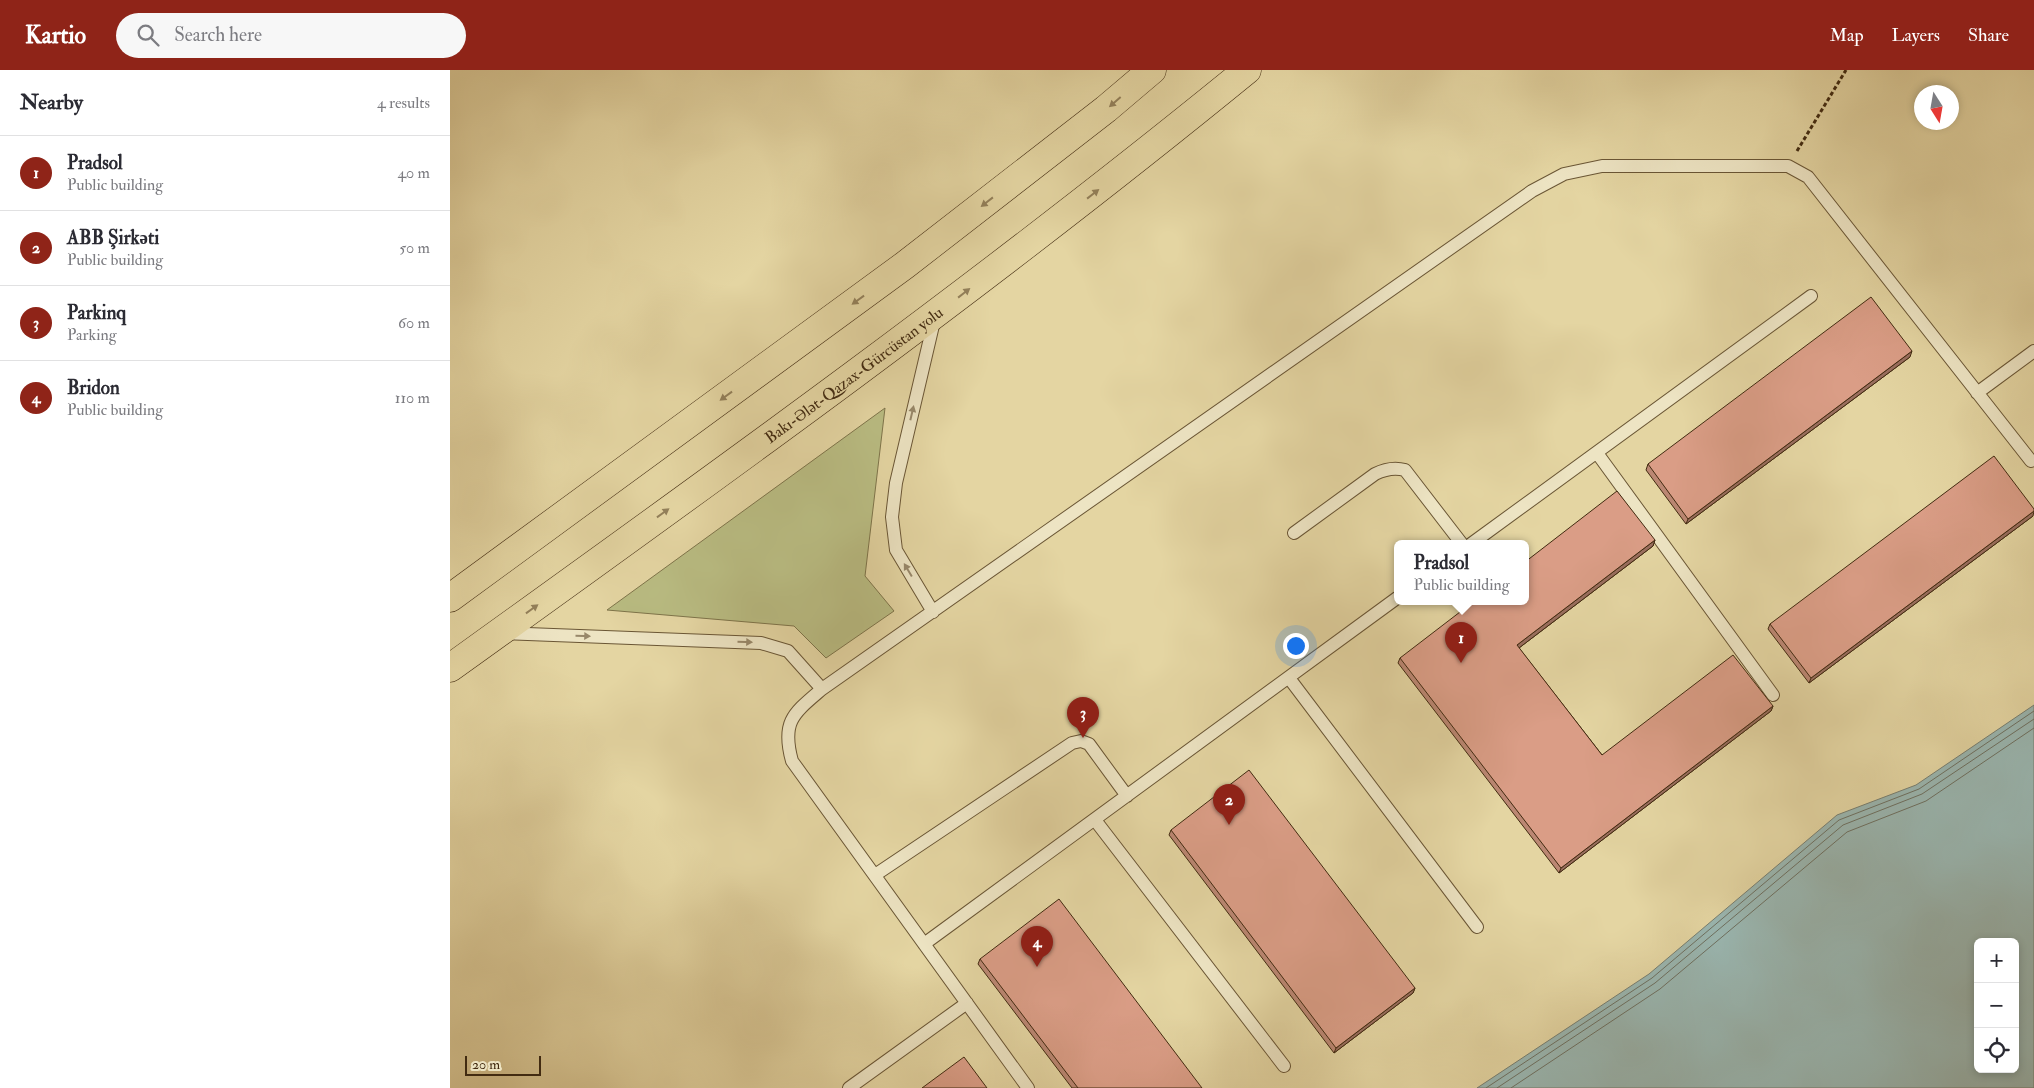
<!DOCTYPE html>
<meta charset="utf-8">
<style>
:root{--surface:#fff;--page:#f7f7f7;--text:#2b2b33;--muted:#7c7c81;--line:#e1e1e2;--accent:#8f2418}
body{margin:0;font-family:"IM FELL Double Pica",serif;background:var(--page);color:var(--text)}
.controls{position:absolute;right:15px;bottom:15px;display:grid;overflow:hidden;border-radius:8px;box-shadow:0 2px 8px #0003}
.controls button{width:45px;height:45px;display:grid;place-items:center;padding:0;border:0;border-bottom:1px solid var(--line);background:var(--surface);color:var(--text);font:25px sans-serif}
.compass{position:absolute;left:1464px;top:15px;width:45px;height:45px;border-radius:50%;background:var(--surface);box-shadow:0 2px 8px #0003;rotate:169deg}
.scale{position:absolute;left:15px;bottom:12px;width:76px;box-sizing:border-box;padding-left:5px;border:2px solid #422b11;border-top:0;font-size:14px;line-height:18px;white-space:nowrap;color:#422b11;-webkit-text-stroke:4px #ede4c3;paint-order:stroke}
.you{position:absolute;left:845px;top:575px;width:18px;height:18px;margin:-12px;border:4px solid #fff;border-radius:50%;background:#1a73e8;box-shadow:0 0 0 8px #1a73e833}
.badge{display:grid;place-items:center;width:32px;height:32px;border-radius:50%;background:var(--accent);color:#fff;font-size:16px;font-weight:700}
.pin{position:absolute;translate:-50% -41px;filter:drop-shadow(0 1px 2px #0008)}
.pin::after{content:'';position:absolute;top:26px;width:18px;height:15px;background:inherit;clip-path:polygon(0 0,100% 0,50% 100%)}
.popup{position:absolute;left:944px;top:470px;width:135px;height:65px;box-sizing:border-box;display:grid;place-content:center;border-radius:8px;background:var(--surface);filter:drop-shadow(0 1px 4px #0005);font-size:16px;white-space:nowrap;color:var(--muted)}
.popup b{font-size:19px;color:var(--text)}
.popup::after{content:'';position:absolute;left:50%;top:100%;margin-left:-10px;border:10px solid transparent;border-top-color:var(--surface)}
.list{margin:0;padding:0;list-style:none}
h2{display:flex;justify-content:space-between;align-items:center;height:65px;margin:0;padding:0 20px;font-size:21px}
h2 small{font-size:16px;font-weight:400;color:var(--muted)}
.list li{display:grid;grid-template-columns:32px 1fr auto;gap:15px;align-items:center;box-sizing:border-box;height:75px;padding:0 20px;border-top:1px solid var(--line)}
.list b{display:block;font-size:19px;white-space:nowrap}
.list p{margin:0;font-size:16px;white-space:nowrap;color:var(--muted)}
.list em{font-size:16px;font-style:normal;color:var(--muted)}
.icon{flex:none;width:28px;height:28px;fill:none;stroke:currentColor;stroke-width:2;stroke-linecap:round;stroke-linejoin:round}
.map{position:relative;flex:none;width:1584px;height:1018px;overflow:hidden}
header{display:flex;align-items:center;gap:30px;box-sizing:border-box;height:70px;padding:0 25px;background:var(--accent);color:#fff}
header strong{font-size:24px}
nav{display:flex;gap:28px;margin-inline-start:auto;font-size:18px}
.search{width:350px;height:45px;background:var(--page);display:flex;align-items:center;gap:12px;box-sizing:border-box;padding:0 18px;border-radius:28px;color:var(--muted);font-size:19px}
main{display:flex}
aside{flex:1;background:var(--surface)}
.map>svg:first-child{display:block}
</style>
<header>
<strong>Kartio</strong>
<div class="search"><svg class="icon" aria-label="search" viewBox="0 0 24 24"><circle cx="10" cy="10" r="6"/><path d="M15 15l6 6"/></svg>Search here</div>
<nav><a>Map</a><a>Layers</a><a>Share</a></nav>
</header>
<main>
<aside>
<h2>Nearby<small>4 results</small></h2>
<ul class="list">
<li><span class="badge">1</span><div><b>Pradsol</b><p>Public building</p></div><em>40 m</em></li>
<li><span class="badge">2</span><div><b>ABB Şirkəti</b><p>Public building</p></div><em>50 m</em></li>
<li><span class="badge">3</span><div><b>Parkinq</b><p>Parking</p></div><em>60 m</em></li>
<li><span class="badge">4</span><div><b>Bridon</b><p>Public building</p></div><em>110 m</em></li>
</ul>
</aside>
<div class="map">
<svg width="1584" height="1018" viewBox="0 0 1584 1018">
<rect width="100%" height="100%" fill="#e4d5a2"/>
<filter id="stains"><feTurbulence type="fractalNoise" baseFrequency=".004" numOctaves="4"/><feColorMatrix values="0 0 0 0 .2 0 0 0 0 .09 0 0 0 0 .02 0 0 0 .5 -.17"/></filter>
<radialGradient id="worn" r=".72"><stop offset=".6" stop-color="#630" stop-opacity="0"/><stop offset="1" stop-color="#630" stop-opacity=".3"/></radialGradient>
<!-- green -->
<path fill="#b9bc82" stroke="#7e744a" d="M435 338 415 506 444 541 376 588 344 556 157 540Z"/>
<!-- water -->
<path fill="#9ab6b0" stroke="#777e70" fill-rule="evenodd" d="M1584 635V1018H1027L1199 904 1387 745 1466 715ZM1528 872H1565V999H1528Z"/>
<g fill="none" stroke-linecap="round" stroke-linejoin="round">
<!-- shore -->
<path stroke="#6e7060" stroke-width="1" d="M1036 1018 1202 908 1389 750 1469 719 1584 641
M1047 1018 1205 913 1393 755 1472 724 1584 649
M1061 1018 1210 919 1397 762 1476 731 1584 658"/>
<defs>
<path id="service" d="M1527 323 1584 281
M1147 383 1323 625
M844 463 925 404C935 399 944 397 955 400L1012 474
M1021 474 1361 226
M483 542 446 480 442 447 446 413 485 247
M54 563 311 573 338 581 372 619
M839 608 1027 857
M645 750 834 996
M425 805 622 673 631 671 639 674 677 726
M474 874 947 528
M399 1018 517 933
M578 1018 342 691C331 651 344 643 372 619L1082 121 1114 104 1152 96H1338L1358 107 1581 391"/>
<g id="motorway">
<path d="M0 528 455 195 656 39 702 0"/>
<path id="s1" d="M0 598C270 404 540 210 797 0"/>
</g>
</defs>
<!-- service casing -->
<use href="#service" stroke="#6a5635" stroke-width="14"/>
<!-- motorway casing -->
<use href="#motorway" stroke="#422b11" stroke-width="29"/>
<!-- path -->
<path stroke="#422b11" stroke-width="3" stroke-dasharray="4 2.5" stroke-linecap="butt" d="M1347 81 1396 0"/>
<!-- service -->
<use href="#service" stroke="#ede4c3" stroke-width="12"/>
<!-- motorway -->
<use href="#motorway" stroke="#e4d5a2" stroke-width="28"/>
</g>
<!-- wall -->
<path fill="#bb8773" stroke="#422b11" d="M1460 287 1236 454 1196 400 1198 394Z
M1583 446 1359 613 1318 559 1320 554Z
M1205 470 1203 476 1069 578 1152 685 1323 636 1321 641 1109 803 948 593 950 588Z
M721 760 965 918 963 923 884 983 719 765Z
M530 889 752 1018H622L528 894Z"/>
<!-- shaded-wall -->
<path fill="#996e5e" stroke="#422b11" d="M1462 281 1460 287 1236 454 1238 449Z
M1584 441 1583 446 1359 613 1361 608Z
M1205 470 1203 476 1065 581 1067 575Z
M1323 636 1321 641 1109 803 1111 798Z
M965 918 963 923 884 983 886 978Z"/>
<!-- building -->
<path fill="#da9d86" stroke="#422b11" d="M1421 227 1462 281 1238 449 1198 394Z
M1544 386 1584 439V441L1361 608 1320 554Z
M1167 421 1205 470 1067 575 1152 685 1283 585 1323 636 1111 798 950 588 1023 532H1075V492Z
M799 700 965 918 886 978 721 760Z
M609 829 752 1018H628L530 889Z
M514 987 537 1018H472Z"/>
<!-- one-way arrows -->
<defs><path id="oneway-solid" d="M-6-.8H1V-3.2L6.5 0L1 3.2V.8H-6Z" transform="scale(1.25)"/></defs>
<g fill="#93805a">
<use href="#oneway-solid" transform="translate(665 32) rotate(139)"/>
<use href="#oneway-solid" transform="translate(643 124) rotate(-38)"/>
<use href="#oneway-solid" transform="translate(537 132) rotate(142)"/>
<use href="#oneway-solid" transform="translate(514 223) rotate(-38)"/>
<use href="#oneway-solid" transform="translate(408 230) rotate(144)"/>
<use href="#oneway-solid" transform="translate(276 326) rotate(144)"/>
<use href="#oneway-solid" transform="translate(213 443) rotate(-36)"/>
<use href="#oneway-solid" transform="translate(82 539) rotate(-36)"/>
</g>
<g fill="#98886a">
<use href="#oneway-solid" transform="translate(462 343) rotate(-77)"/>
<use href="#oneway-solid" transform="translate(458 500) rotate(-121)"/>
<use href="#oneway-solid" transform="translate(133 566) rotate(2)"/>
<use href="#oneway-solid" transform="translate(295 572) rotate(2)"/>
</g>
<g text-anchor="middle" stroke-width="4.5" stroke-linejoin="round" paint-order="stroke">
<!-- street labels -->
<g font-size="16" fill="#422b11" stroke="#ede4c3">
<text dy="6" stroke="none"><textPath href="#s1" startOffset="499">Bakı-Ələt-Qazax-Gürcüstan yolu</textPath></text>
</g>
</g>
<rect width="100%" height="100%" filter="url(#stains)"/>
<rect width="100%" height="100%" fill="url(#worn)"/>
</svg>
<div class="controls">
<button>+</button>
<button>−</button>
<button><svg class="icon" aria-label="locate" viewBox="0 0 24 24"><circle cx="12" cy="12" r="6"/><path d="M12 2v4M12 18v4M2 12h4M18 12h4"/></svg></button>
</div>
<svg class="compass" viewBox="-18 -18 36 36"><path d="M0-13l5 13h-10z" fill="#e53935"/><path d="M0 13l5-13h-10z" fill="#7c7c81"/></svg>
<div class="scale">20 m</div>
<div class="you"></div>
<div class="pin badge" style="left:1011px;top:593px">1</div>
<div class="popup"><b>Pradsol</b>Public building</div>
<div class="pin badge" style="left:779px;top:755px">2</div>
<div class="pin badge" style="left:633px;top:668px">3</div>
<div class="pin badge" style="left:587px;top:897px">4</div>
</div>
</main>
